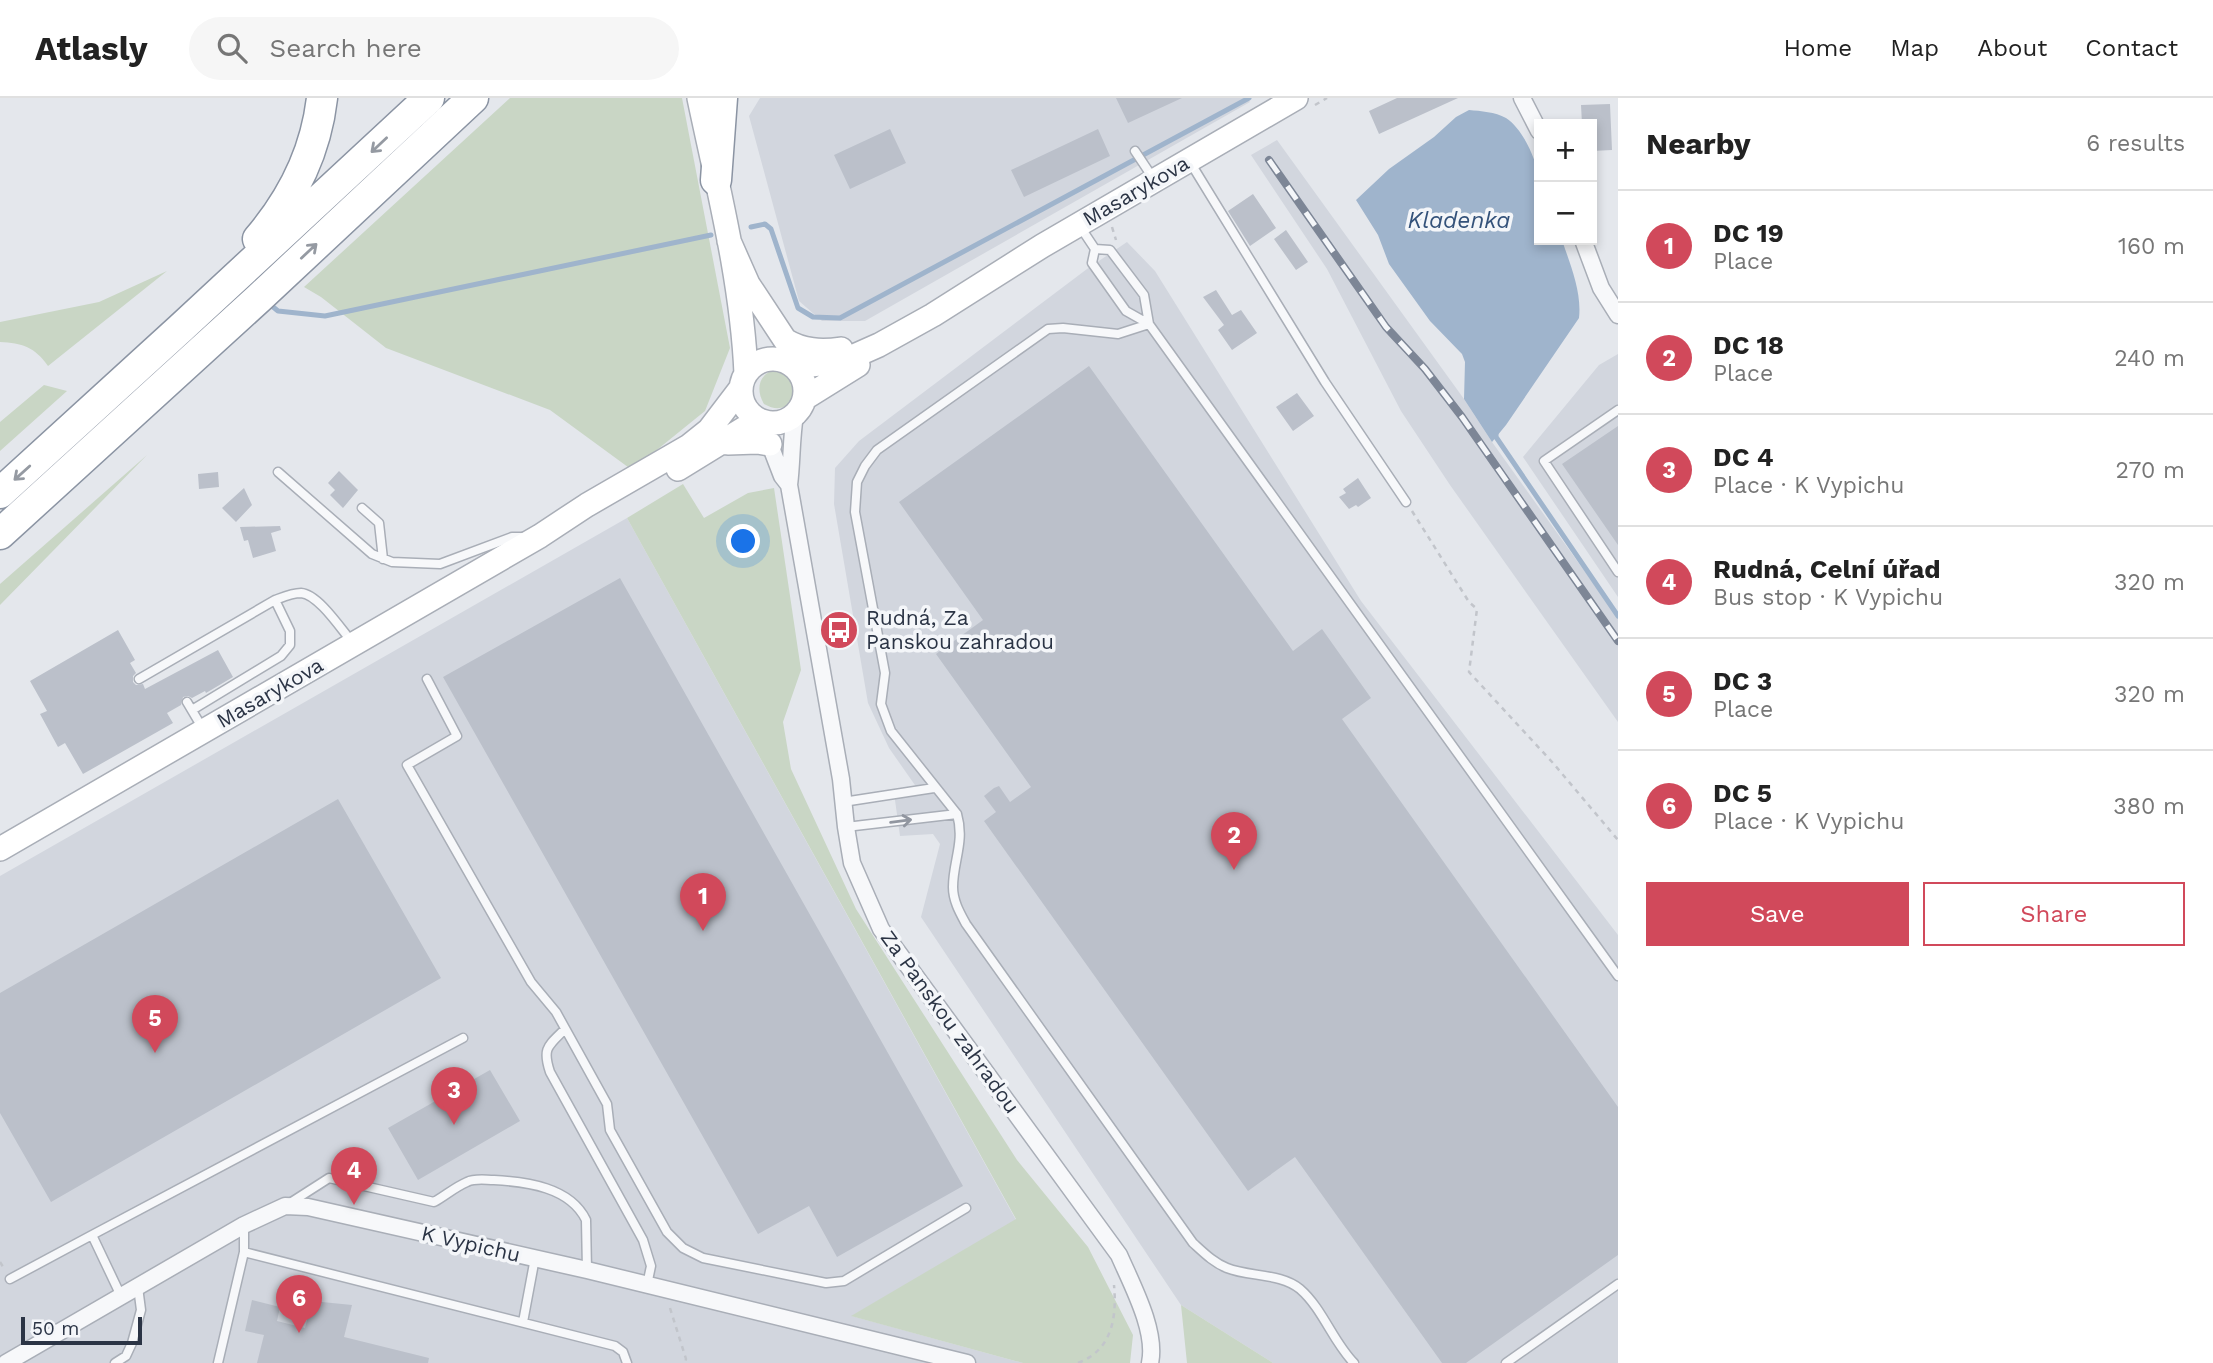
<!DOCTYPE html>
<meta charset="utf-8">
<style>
:root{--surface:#fff;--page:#f6f6f6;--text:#222;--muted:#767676;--line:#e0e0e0;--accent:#d1495b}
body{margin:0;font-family:"Work Sans",sans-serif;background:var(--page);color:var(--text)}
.controls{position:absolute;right:21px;top:21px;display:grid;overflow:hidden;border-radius:0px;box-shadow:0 4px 10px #0003}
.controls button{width:63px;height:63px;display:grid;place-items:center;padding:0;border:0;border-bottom:2px solid var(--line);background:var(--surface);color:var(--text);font:35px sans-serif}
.scale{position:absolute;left:21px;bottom:18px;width:121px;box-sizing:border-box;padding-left:7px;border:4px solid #2b3445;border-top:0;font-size:19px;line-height:24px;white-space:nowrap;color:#2b3445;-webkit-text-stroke:5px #f4f6f9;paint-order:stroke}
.you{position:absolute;left:744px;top:444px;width:24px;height:24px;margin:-18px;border:5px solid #fff;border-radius:50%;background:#1a73e8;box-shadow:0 0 0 10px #1a73e833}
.badge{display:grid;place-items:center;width:46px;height:46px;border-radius:50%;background:var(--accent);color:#fff;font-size:23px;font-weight:700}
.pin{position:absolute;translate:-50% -58px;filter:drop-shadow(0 2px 4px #0008)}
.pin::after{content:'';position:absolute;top:37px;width:24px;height:21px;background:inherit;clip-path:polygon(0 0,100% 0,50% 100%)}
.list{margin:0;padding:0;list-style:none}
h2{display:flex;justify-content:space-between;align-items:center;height:91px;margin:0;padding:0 28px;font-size:30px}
h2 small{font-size:23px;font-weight:400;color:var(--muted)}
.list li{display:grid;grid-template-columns:46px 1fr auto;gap:21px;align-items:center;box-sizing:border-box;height:112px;padding:0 28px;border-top:2px solid var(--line)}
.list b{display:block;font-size:26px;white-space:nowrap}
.list p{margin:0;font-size:23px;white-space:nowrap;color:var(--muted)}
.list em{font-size:23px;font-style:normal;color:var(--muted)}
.actions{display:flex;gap:14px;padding:21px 28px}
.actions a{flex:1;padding:16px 0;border:2px solid var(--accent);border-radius:0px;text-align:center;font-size:24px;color:var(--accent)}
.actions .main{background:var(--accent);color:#fff}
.icon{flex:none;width:38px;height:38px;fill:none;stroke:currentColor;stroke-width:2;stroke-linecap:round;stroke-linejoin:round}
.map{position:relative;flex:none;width:1618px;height:1265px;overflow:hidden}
header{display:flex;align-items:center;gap:42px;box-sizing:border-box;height:98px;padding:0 35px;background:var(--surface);border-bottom:2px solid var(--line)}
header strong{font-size:33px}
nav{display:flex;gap:38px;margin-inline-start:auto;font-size:24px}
.search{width:490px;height:63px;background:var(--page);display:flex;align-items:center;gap:18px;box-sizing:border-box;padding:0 24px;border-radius:38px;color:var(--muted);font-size:26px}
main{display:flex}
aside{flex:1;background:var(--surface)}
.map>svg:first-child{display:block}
</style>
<header>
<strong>Atlasly</strong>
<div class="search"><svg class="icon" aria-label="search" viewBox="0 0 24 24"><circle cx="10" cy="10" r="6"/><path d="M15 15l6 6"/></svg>Search here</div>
<nav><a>Home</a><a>Map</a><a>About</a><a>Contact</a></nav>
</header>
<main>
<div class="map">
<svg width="1618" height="1265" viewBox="0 0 1618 1265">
<rect width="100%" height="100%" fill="#e4e7ec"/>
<!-- built -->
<path fill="#d2d6de" d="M760 0H1247L1250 4 865 223H822L799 203 749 18Z
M1277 42 1464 301 1492 344 1618 520V624L1450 387 1401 313 1327 171 1251 57Z
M1127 144 1155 173 1361 503 1618 837V1265H1273L1181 1207 921 819 940 746 933 736 900 738 894 695 917 690 889 650 868 605 834 406 835 370 859 343 1087 171Z
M1618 256V499L1523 359 1599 267Z
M627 420 1016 1122 852 1218 1023 1265H0V778Z"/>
<!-- green -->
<path fill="#c9d6c5" d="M510 0H682L730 250 705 313 632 372 550 312 386 250 321 199 304 189Z
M167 173 48 268C35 249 22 245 0 244V224L99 204Z
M777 271C809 283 793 323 764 306 755 291 759 275 777 271Z
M44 287 67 293 0 353V324Z
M147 357 0 507V486Z
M683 386 704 420 748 395 774 390 801 572 783 624 791 671 856 811 1017 1062 1088 1149 1133 1237 1130 1265H1023L851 1218 1016 1121 627 420Z
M1181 1207 1273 1265H1187Z"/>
<!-- water -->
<path fill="#9fb4cc" d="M1469 12C1481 13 1495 14 1506 20 1523 31 1537 62 1539 82 1541 101 1539 122 1539 142H1562C1570 166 1582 194 1579 220L1506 327 1492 344 1464 301 1465 264 1462 256 1430 223 1389 166 1378 137 1356 102 1389 71 1434 39 1456 19Z"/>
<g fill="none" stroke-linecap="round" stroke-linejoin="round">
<!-- stream -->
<path stroke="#9fb4cc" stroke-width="5" d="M751 129 765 126 771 131 798 210 813 219 840 220 1249 0
M267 204 278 213 325 218 711 137
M1496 334V339L1618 518"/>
</g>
<!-- building -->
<path fill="#bbc0ca" d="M1116 0H1182L1128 25Z
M1397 0H1458L1379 36 1369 13Z
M1610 6 1612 52 1592 53V26H1582L1581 7Z
M890 31 906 65 850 91 834 57Z
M1098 31 1110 58 1024 99 1011 72Z
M1253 96 1276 130 1250 148 1228 113Z
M1286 132 1308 164 1296 172 1274 141Z
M1216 192 1232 217 1241 212 1257 235 1232 252 1218 232 1224 227 1203 199Z
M1089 268 1293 553 1322 531 1371 600 1342 621 1618 1009V1157L1466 1265H1442L1295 1059 1248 1093 984 723 996 714 984 698 994 690 999 688 1010 704 1031 689 936 556 983 522 899 404Z
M1297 295 1314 318 1293 333 1276 309Z
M1618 328V447L1562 366Z
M339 373 358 392 343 410 330 397 335 392 328 385Z
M218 374 219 389 199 391 198 376Z
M1358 380 1371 400 1358 409 1356 407 1349 411 1339 399 1346 395 1343 391Z
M244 390 252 407 236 424 222 410Z
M280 428 281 432 271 435 276 453 253 460 248 442 244 443 240 429Z
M620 480 963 1088 837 1159 809 1108 758 1136 443 579Z
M118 532 135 562 130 565 136 575 133 578V584L136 587 143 586 145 591 218 552 233 579 206 595 205 593 192 600 188 598 183 599 181 607 167 615 173 625 83 676 65 645 58 649 40 616 47 613 30 583Z
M338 701 441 880 51 1104 0 1015V895Z
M490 972 520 1023 418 1082 388 1030Z
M252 1202 280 1209 277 1223 305 1230 312 1203 352 1207 344 1239 429 1260 428 1265H257L264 1237 245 1233Z"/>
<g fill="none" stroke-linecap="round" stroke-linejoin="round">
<defs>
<path id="service" d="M1135 53 1153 80
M1190 64 1325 284 1406 404
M1079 127 1095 151 1092 165 1126 213 1149 226 1618 878
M1095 151 1110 152 1144 197 1149 226
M1149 226 1118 236 1063 230 1048 231 877 352 865 368 857 384 855 414 885 575 881 606 891 633 957 716C965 744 953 763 953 789 953 803 960 815 966 826L1193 1145C1204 1155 1214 1165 1227 1170 1249 1179 1281 1175 1300 1191 1323 1211 1333 1244 1354 1265
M1618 312 1544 363 1618 474
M278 374 372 456 392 464 440 466 512 439H527
M362 410 379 425 383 461
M139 581 275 502C283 499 292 495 301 495 318 496 341 531 352 544
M427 581 457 638 407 667 531 884 556 914 607 1006 610 1032 667 1134 683 1150 703 1160 826 1185 844 1183 966 1110
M187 604 203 631
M192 612 281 558 290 547V533L275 502
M843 704 934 690
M846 729 957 716
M565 931C548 948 542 950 550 974L643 1142 651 1168 647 1187
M290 1105 329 1080 434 1104C445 1098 455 1089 467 1084 475 1080 485 1082 494 1082 527 1084 570 1089 586 1122L587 1172
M244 1154 615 1248 623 1254 627 1265
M10 1181 92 1137
M121 1198 92 1137 463 940
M523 1224 535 1160
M115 1265 126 1258 132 1245 141 1212 138 1189
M218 1265 244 1154V1127
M1506 1265 1618 1186"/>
<path id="minor" d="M1522 0 1539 33
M1583 142 1601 190 1618 217
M795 317C791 341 792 364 789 387L841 681 846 729 852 765 881 831 1119 1157C1132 1187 1157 1233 1150 1265
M767 339 782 378 789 387
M6 1265 244 1127 285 1108 308 1109 587 1172 967 1265"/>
<path id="secondary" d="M699 0C718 90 742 183 746 276
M729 143 748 186 785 242C803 253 821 254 841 251
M741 293a32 32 0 1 1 64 0a32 32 0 1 1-64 0Z
M795 269 843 263 879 247 933 217 1042 148 1296 0
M805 300 858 267
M728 345 757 344 770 346
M678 371 743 331 758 326
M0 751 540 438 587 407 689 348 709 332 741 290"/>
<path id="motorway" d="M716 82 722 0
M258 141C293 100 316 53 322 0
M0 395 181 230 429 0
M0 436 259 200 473 0"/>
</defs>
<!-- service casing -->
<use href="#service" stroke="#a9aeb7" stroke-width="11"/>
<!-- minor casing -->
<use href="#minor" stroke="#a9aeb7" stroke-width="19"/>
<!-- secondary casing -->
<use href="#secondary" stroke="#a9aeb7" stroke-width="26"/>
<!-- motorway casing -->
<use href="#motorway" stroke="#8b94a3" stroke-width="33"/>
<!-- path -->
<path stroke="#c2c5cb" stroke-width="2.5" stroke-dasharray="5 5" stroke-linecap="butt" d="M1315 7 1327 0
M1112 129 1116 142
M1412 413 1469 504 1477 511 1469 574 1553 665 1618 742
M0 1164 5 1172
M670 1210 686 1261 685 1265
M1078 1265C1112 1252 1117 1220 1114 1187"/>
<!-- service -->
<use href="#service" stroke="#f7f8fa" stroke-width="8"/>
<!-- minor -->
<use href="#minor" stroke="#f7f8fa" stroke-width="16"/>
<!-- secondary -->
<use href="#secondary" stroke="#fff" stroke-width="23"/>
<!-- motorway -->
<use href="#motorway" stroke="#fff" stroke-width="30"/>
<defs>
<path id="rail" d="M1269 62 1386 229 1425 271 1462 319 1618 543"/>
</defs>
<!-- rail casing -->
<use href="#rail" stroke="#7d8696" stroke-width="8"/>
<!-- rail -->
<use href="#rail" stroke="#f4f6f9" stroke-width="5" stroke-dasharray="16" stroke-linecap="butt"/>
</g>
<!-- one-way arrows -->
<defs><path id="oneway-shaft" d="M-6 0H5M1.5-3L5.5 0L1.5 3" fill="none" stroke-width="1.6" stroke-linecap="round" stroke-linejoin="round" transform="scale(1.75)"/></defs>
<g stroke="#959aa2">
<use href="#oneway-shaft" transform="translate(379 47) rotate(137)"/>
<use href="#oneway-shaft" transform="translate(309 153) rotate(-43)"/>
<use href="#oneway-shaft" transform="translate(22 375) rotate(138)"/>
</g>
<use stroke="#9196a0" href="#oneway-shaft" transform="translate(901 723) rotate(-7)"/>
<!-- icons -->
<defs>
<symbol id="bus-disc" viewBox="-11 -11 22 22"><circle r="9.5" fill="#d1495b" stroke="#f4f6f9"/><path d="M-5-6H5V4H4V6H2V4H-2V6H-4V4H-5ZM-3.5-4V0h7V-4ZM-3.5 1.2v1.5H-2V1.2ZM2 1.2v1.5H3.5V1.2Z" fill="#fff"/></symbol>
</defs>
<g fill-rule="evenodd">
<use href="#bus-disc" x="817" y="510" width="44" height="44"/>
</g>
<g text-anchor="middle" stroke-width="7" stroke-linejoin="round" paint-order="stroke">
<!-- street labels -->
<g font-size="21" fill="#2b3445" stroke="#f4f6f9">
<text transform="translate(1136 93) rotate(-30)" y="7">Masarykova</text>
<text transform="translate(270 595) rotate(-30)" y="7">Masarykova</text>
<text transform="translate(950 924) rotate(54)" y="7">Za Panskou zahradou</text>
<text transform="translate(471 1146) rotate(13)" y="7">K Vypichu</text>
</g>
<!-- poi labels -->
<g font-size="21" fill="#2b3445" stroke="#f4f6f9" text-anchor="start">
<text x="866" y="527">Rudná, Za<tspan x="866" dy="24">Panskou zahradou</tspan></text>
</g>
<!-- water labels -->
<g font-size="23" font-style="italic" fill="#34527a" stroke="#f4f6f9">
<text x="1459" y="130">Kladenka</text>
</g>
</g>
</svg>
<div class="controls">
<button>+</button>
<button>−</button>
</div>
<div class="scale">50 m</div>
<div class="you"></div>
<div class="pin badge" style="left:703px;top:833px">1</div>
<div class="pin badge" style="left:1234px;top:772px">2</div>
<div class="pin badge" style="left:454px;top:1027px">3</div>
<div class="pin badge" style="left:354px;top:1107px">4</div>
<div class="pin badge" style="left:155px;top:955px">5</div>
<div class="pin badge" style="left:299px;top:1235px">6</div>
</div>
<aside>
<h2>Nearby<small>6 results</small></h2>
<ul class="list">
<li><span class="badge">1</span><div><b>DC 19</b><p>Place</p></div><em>160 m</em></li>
<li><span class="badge">2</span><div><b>DC 18</b><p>Place</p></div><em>240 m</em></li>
<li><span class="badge">3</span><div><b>DC 4</b><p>Place · K Vypichu</p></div><em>270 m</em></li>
<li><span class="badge">4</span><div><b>Rudná, Celní úřad</b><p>Bus stop · K Vypichu</p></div><em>320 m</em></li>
<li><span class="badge">5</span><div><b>DC 3</b><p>Place</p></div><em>320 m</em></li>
<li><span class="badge">6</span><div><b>DC 5</b><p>Place · K Vypichu</p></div><em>380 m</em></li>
</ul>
<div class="actions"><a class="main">Save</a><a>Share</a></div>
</aside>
</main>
